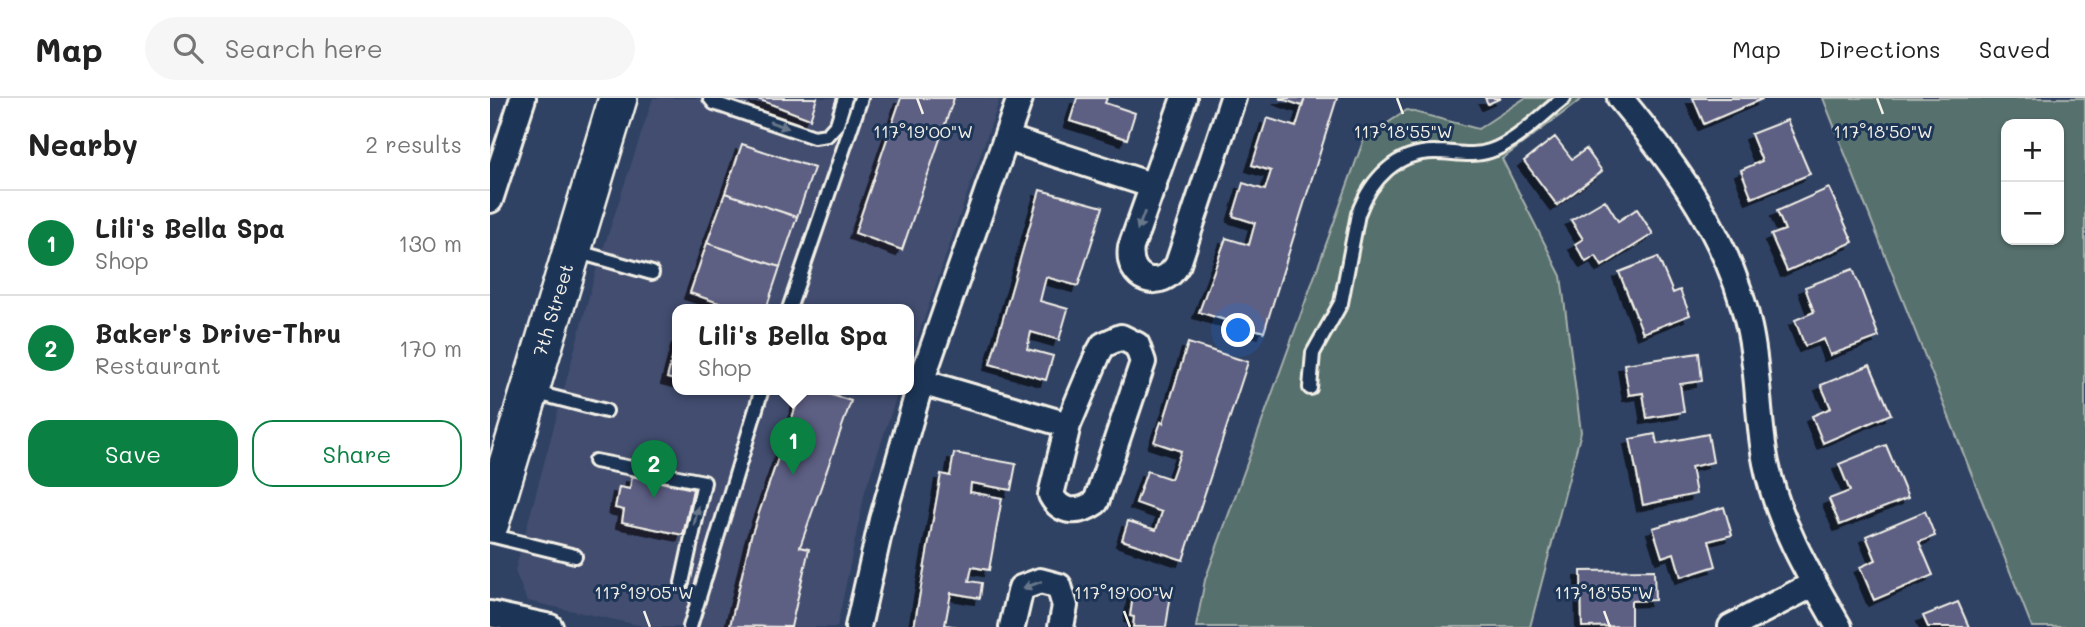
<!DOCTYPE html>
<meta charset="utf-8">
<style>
:root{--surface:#fff;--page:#f6f6f6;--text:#222;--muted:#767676;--line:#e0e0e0;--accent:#0b8043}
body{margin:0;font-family:Mali,sans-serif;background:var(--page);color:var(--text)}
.controls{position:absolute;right:21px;top:21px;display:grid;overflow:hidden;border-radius:14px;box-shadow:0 2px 5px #0004}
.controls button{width:63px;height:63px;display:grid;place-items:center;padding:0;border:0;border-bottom:2px solid var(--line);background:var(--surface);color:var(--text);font:35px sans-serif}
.you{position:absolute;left:749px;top:233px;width:24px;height:24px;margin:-18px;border:5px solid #fff;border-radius:50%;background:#1a73e8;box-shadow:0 0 0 10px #1a73e833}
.badge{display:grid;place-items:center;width:46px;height:46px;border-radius:50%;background:var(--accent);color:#fff;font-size:23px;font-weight:700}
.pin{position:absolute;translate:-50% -58px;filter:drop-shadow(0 2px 4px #0008)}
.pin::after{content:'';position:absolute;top:37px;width:24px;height:21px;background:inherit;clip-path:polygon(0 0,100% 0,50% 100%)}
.popup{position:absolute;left:182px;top:206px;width:242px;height:91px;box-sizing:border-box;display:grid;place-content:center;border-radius:14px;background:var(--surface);filter:drop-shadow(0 2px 5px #0005);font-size:23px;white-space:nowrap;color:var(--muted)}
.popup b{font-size:26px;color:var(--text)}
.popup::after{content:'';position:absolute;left:50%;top:100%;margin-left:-14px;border:14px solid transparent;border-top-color:var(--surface)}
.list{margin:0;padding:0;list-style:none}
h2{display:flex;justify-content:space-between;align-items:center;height:91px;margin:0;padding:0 28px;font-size:30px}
h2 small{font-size:23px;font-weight:400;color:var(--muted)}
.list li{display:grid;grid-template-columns:46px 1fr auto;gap:21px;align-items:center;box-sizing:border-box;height:105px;padding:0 28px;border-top:2px solid var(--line)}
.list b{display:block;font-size:26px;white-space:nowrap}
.list p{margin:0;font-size:23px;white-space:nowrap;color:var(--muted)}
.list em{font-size:23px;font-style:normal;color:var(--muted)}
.actions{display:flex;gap:14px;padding:21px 28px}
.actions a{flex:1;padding:16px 0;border:2px solid var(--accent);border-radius:21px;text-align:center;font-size:24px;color:var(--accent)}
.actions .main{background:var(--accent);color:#fff}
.icon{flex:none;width:38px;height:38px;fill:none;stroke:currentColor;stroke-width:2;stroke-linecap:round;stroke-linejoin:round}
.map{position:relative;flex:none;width:1595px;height:529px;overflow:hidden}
header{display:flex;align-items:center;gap:42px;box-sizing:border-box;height:98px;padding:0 35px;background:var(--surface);border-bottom:2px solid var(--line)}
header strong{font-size:33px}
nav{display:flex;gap:38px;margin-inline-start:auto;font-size:24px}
.search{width:490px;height:63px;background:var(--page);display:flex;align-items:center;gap:18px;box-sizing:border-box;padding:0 24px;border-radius:38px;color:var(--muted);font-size:26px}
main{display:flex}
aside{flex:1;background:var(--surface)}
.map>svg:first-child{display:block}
</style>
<header>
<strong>Map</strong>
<div class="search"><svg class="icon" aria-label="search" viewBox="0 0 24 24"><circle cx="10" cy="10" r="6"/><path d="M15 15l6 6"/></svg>Search here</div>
<nav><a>Map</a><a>Directions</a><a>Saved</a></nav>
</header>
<main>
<aside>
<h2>Nearby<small>2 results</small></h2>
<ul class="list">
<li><span class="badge">1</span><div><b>Lili's Bella Spa</b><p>Shop</p></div><em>130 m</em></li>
<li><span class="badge">2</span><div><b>Baker's Drive-Thru</b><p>Restaurant</p></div><em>170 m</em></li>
</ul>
<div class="actions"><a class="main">Save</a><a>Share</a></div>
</aside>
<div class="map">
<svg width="1595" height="529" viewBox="0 0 1595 529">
<defs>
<filter id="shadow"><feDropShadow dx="-6" dy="6" stdDeviation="0" flood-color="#0009"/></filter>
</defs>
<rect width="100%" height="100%" fill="#304264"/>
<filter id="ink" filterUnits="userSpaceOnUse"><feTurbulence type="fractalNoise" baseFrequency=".0143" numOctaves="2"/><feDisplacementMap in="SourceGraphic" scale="14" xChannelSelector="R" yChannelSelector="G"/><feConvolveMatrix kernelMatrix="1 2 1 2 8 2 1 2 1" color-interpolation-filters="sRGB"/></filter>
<g filter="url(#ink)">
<!-- built -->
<path fill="#424e6f" d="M163 0H510L419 265 418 211H188V291H409L375 393 347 529H158L37 503 25 473 105 176Z"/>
<!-- green -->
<path fill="#57706d" stroke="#a6b0aa" stroke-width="2" fill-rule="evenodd" d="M1035 0H1093L1012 61 1071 178 1091 334 1040 529H706L715 482 874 41 917 12 988 31Z
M1333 0H1595V529H1542ZM1516 26H1569V142H1516Z"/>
<!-- building -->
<path fill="#5d5f83" stroke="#f4f1e8" stroke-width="2" filter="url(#shadow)" d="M265 0H327L320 21Z
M411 0H464L412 152 365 135Z
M587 0H617L615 5 645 15 637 41 580 23Z
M789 0H815L812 8Z
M815 0H847L774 234 709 214 736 140 759 147 765 125 743 118 753 85 775 92 781 73 762 67 777 20 806 29Z
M995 0H1011L998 6Z
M1203 0H1272V1L1214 26Z
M1297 22 1320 76 1262 100 1251 72 1272 63 1261 36Z
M1065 39 1082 61 1096 51 1112 73 1067 107 1034 63Z
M252 46 324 70 307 119 235 95Z
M1339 90 1363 144 1297 173 1281 137 1295 132 1287 113Z
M550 92 613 109 588 188 556 179 550 203 578 211 569 242 541 234 537 251 563 258 556 282 500 266Z
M235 95 307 119 290 169 217 145Z
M1115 102 1128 123 1147 111 1163 136 1112 168 1106 158 1096 164 1085 146 1093 141 1081 122Z
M217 145 290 169 276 211H246L200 195Z
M1168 159 1183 195 1190 192 1200 217 1153 235 1129 174Z
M1363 171 1389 239 1340 257 1334 241 1315 248 1305 222 1324 214 1315 189Z
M188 239V283L177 280Z
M698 245 758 264 693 462 632 442 638 423 666 432 672 414 646 405 657 373 681 381 691 353 664 344 671 324 673 325Z
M1209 255 1212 283 1190 286 1194 314 1157 320 1153 295 1139 297 1134 266Z
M1380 267 1401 316 1333 345 1322 318 1341 310 1331 287Z
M312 291H323L361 303 310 449 319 451 301 529 240 528 261 438Z
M1165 336 1167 346 1218 336 1223 364 1201 369 1206 396 1153 407 1140 341Z
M1396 347 1418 400 1350 427 1339 401 1360 393 1349 366Z
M464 355 526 366 521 392 481 385 480 394 512 400 499 472 482 469 479 483 492 485 490 500 461 495 455 527 469 529H424L451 376 460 378Z
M142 378 203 391 193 437 132 424 134 412 125 410 129 389 140 391Z
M1234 409 1242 437 1219 443 1226 468 1191 479 1184 455 1172 459 1163 430Z
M1435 413 1445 438 1429 444 1443 477 1384 502 1370 469 1386 462 1376 438Z
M1164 472 1165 502 1141 503V528L1092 529 1091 473Z
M644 491 681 496 676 529H643L644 519 640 518Z
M1468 504 1479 529H1438L1433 518Z"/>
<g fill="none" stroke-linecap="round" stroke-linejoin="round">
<defs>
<path id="lane" d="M220 0 224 5 324 39 337 37 347 26 355 0
M85 153 162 175
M299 211 371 0
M820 290 823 255 851 205 868 116C881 81 907 53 946 54 964 54 982 59 1000 53 1027 44 1051 17 1074 0
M43 294 116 313
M105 363 214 384 192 485
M0 437 85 458
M200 529 272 291"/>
<path id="street" d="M694 0 641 149C636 182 671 195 688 166L743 0
M1130 0C1186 68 1240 141 1259 229 1269 273 1267 320 1276 365 1288 425 1319 477 1349 529
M516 40 664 88
M0 102 33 0
M631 239 647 247 653 264 606 404C589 416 571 416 561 397L578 327 608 256 613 247Z
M431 284 578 327
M0 516 60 529
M368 529 392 422 431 284 530 0
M522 529 531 490 550 483 569 488 575 508 571 529
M1241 529 1324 486"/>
<path id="secondary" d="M0 425 128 0"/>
</defs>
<!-- lane casing -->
<use href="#lane" stroke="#f4f1e8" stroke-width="18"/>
<!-- street casing -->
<use href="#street" stroke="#f4f1e8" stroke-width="30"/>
<!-- secondary casing -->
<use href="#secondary" stroke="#f4f1e8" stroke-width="42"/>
<!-- lane -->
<use href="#lane" stroke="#1d3557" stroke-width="12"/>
<!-- street -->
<use href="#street" stroke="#1d3557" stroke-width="24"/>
<!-- secondary -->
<use href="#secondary" stroke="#1d3557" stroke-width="37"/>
</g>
<!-- one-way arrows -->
<defs><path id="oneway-solid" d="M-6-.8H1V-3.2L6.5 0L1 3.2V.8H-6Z" transform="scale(1.75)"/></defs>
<g fill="#68778a">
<use href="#oneway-solid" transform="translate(289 27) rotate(19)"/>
<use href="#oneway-solid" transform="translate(651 123) rotate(111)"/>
<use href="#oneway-solid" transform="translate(206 418) rotate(-78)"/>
<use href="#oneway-solid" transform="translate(542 487) rotate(160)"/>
</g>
</g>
<!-- ticks -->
<path fill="none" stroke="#f4f1e8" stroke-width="2.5" d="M427 0 433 16M907 0 913 16M1387 0 1393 16M154 513 160 529M634 513 640 529M1114 513 1120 529"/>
<g text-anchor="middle" stroke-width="6" stroke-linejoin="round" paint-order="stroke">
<!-- street labels -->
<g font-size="19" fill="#f4f1e8" stroke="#1d3557">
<text transform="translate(63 212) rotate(-73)" y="7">7th Street</text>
</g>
</g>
<g font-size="18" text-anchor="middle" fill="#f4f1e8" stroke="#1d3557" stroke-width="6" stroke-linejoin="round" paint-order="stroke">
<text x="433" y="40">117°19'00"W</text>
<text x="1393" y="40">117°18'50"W</text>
<text x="913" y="40">117°18'55"W</text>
<text x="154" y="501">117°19'05"W</text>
<text x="634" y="501">117°19'00"W</text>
<text x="1114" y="501">117°18'55"W</text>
</g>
</svg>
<div class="controls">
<button>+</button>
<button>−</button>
</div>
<div class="you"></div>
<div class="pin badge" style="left:303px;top:377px">1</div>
<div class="popup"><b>Lili's Bella Spa</b>Shop</div>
<div class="pin badge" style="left:164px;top:400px">2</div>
</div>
</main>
